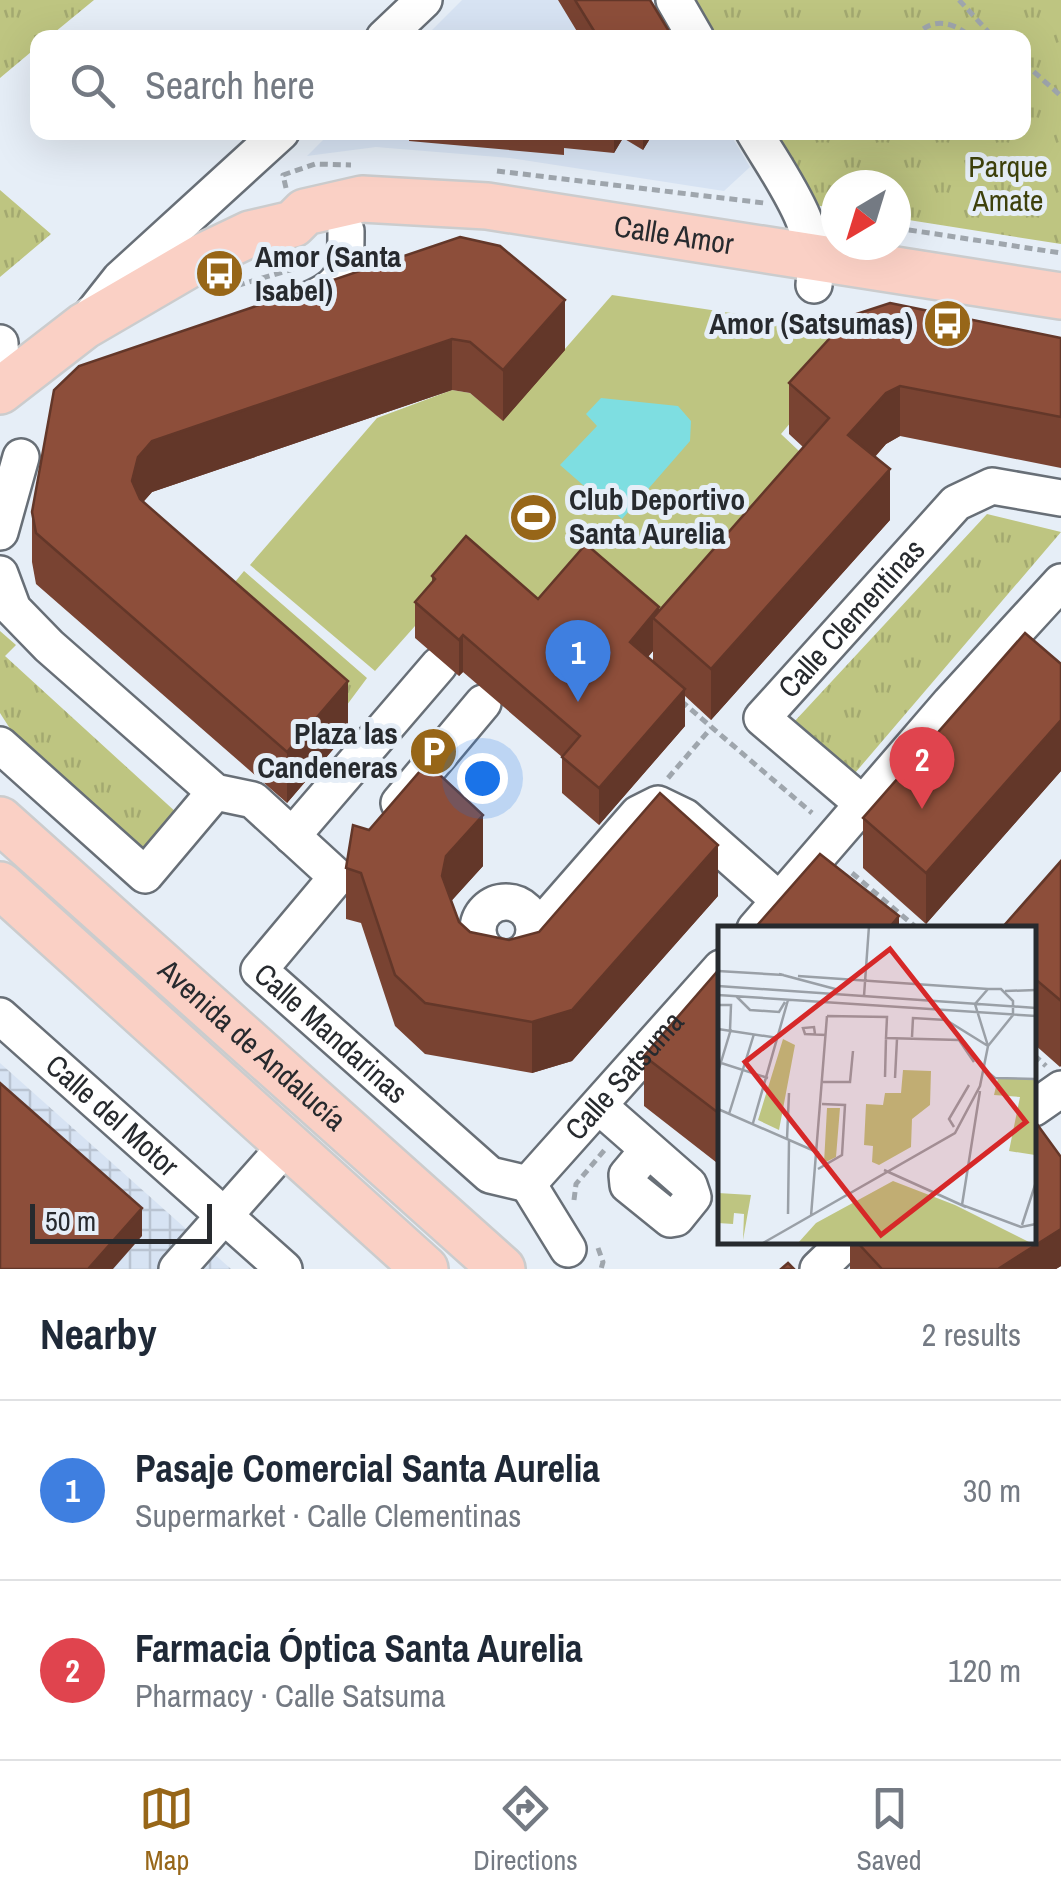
<!DOCTYPE html>
<meta charset="utf-8">
<style>
:root{--surface:#fff;--page:#f6f6f7;--text:#1f2937;--muted:#747a83;--line:#e0e1e3;--accent:#976618}
body{margin:0;font-family:"Archivo Narrow",sans-serif;background:var(--page);color:var(--text)}
.compass{position:absolute;left:821px;top:170px;width:90px;height:90px;border-radius:50%;background:var(--surface);box-shadow:0 10px 40px #0002;rotate:218deg}
.scale{position:absolute;left:30px;bottom:25px;width:182px;box-sizing:border-box;padding-left:10px;border:5px solid #272a2e;border-top:0;font-size:28px;line-height:35px;white-space:nowrap;color:#272a2e;-webkit-text-stroke:8px #e6eef7;paint-order:stroke}
.you{position:absolute;left:482px;top:778px;width:35px;height:35px;margin:-25px;border:8px solid #fff;border-radius:50%;background:#1a73e8;box-shadow:0 0 0 15px #1a73e833}
.badge{display:grid;place-items:center;width:65px;height:65px;border-radius:50%;background:var(--accent);color:#fff;font-size:32px;font-weight:700}
.pin{position:absolute;translate:-50% -82px;filter:drop-shadow(0 2px 5px #0008)}
.pin::after{content:'';position:absolute;top:52px;width:35px;height:30px;background:inherit;clip-path:polygon(0 0,100% 0,50% 100%)}
.list{margin:0;padding:0;list-style:none}
h2{display:flex;justify-content:space-between;align-items:center;height:130px;margin:0;padding:0 40px;font-size:42px}
h2 small{font-size:32px;font-weight:400;color:var(--muted)}
.list li{display:grid;grid-template-columns:65px 1fr auto;gap:30px;align-items:center;box-sizing:border-box;height:180px;padding:0 40px;border-top:2px solid var(--line)}
.list b{display:block;font-size:38px;white-space:nowrap}
.list p{margin:0;font-size:32px;white-space:nowrap;color:var(--muted)}
.list em{font-size:32px;font-style:normal;color:var(--muted)}
.icon{flex:none;width:55px;height:55px;fill:none;stroke:currentColor;stroke-width:2;stroke-linecap:round;stroke-linejoin:round}
.map{position:relative;flex:none;width:1061px;height:1269px;overflow:hidden}
.search{position:absolute;background:var(--surface);box-shadow:0 10px 40px #0002;left:30px;right:30px;top:30px;height:110px;display:flex;align-items:center;gap:25px;box-sizing:border-box;padding:0 35px;border-radius:20px;color:var(--muted);font-size:38px}
.sheet{height:490px;background:var(--surface)}
nav{display:flex;justify-content:space-around;align-items:center;box-sizing:border-box;height:140px;border-top:2px solid var(--line);background:var(--surface);font-size:28px;color:var(--muted)}
nav a{display:grid;justify-items:center;gap:5px}
nav .on{color:var(--accent)}
.map>svg:first-child{display:block}
</style>
<div class="map">
<svg width="1061" height="1269" viewBox="0 0 1061 1269">
<defs>
<pattern id="industrial-grid" width="8" height="8" patternUnits="userSpaceOnUse" patternTransform="scale(2.5)"><rect width="8" height="8" fill="#d7e3f3"/><path d="M0 4h8M4 0v8" fill="none" stroke="#b9c3d1"/></pattern>
<pattern id="grass-tufts" width="24" height="20" patternUnits="userSpaceOnUse" patternTransform="scale(2.5)"><rect width="24" height="20" fill="#bec581"/><path d="M3 7l-1-3M5 7V3M7 7l1-3M15 17l-1-3M17 17v-4M19 17l1-3" fill="none" stroke="#a3a970"/></pattern>
</defs>
<rect width="100%" height="100%" fill="#e6eef7"/>
<!-- built -->
<path fill="#d7e3f3" d="M462 0H649L671 37 424 38Z
M729 132 750 167 724 191 510 158 376 147 307 156 330 133Z"/>
<!-- industrial -->
<path fill="url(#industrial-grid)" d="M0 1063 231 1269H0Z"/>
<!-- grass -->
<path fill="url(#grass-tufts)" d="M0 0H94L49 37 38 38 37 47 0 78Z
M692 0H1061V244L896 218V185H836V208L813 205 770 133 1024 132V38L714 37Z
M0 190 51 234 0 277Z
M987 514 1061 532 855 773 794 722Z
M244 571 367 678 335 721 211 611Z
M0 631 16 645 5 656 178 814 144 854 23 749 0 713Z"/>
<!-- garden -->
<path fill="#bec581" d="M612 295 823 327 839 365 781 434 818 469 663 647 538 635 463 572 375 671 250 565 377 418 452 390 470 393 503 420Z"/>
<!-- water -->
<path fill="#7edee1" d="M601 398 678 406 691 421 690 441 622 519 560 465 597 426 586 414Z"/>
<g fill="none" stroke-linecap="round" stroke-linejoin="round">
<defs>
<g id="minor">
<path d="M674 0 696 38"/>
<path d="M384 38 424 0"/>
<path d="M754 132C782 180 821 228 814 285"/>
<path d="M304 302C346 285 346 274 346 231"/>
<path d="M90 317 120 279 281 132"/>
<path d="M0 343 2 389"/>
<path d="M0 532 21 457"/>
<path id="s1" d="M0 574 13 609 49 646 215 792 253 800 337 877 259 970 490 1175 528 1184"/>
<path d="M0 745 145 875 215 792"/>
<path d="M399 803 483 703"/>
<path id="s2" d="M864 805 762 718 956 503 992 486 1061 498"/>
<path d="M292 836 439 665"/>
<circle cx="506" cy="930" r="28"/>
<path d="M755 929 950 703 1061 582"/>
<path d="M534 933 638 814 658 804 685 817 780 901"/>
<path id="s3" d="M0 1016 284 1269"/>
<path d="M599 1106 689 1185 693 1197 676 1218 670 1219 628 1185 627 1175 648 1150"/>
<path d="M1034 1108 1061 1089"/>
<path id="s4" d="M528 1184 721 968"/>
<path d="M528 1184 568 1249"/>
<path d="M177 1269 287 1145"/>
<path d="M818 1269 846 1242"/>
<path d="M1059 1269 1061 1268"/>
</g>
<g id="major">
<path id="s5" d="M0 391 84 326 204 256 250 234 293 224 305 212 362 199 487 206 1061 296"/>
<path id="s6" d="M0 820 502 1269"/>
<path d="M0 885 425 1269"/>
</g>
</defs>
<!-- minor casing -->
<use href="#minor" stroke="#686f77" stroke-width="40"/>
<!-- major casing -->
<use href="#major" stroke="#cbcccd" stroke-width="50"/>
<!-- path -->
<path stroke="#9fa6ad" stroke-width="5" stroke-dasharray="8 5" stroke-linecap="butt" d="M959 0 994 38
M914 38C931 16 953 21 972 38
M1024 63 1061 96
M497 171 764 203
M286 188 283 175 315 164 351 165
M896 228 1061 253
M212 293 293 269 301 258
M681 701 812 813
M668 778 711 728
M852 873 918 929
M1034 1055 1046 1066
M574 1200 576 1184 607 1147
M598 1248 603 1262 601 1269"/>
<!-- minor -->
<use href="#minor" stroke="#fff" stroke-width="35"/>
<!-- major -->
<use href="#major" stroke="#fad0c5" stroke-width="45"/>
</g>
<!-- wall -->
<path fill="#794332" fill-rule="evenodd" d="M558 0H650L670 38H581Z
M409 132H654L643 150 623 138 614 153 564 148V155L409 141Z
M460 237 565 350 503 421 470 393 452 390 152 492 143 502 348 732 287 803 36 584 32 562V512Z
M1061 338V468L900 436 886 444 875 457 890 520 711 720 685 696V726L599 825 562 793V757L463 672 459 676 415 638V602L432 583V576L538 599 659 612 803 447 789 434V383ZM653 651V662L648 657Z
M1061 664V771L926 924 863 868V818Z
M1061 861 1060 1067 1034 1044V929Z
M483 866 451 901 459 922 470 932 509 940 718 896 572 1061 532 1073 425 1054 395 1026 361 923 346 919V868Z
M721 967V1166L644 1106V1056Z
M1061 1157V1266L1056 1269H850V1242H1034Z"/>
<!-- shaded-wall -->
<path fill="#633729" d="M614 132H623V138L614 153Z
M643 132H654L643 150Z
M565 300V350L503 421V370Z
M452 339V390L152 492 138 508 132 481 138 457 152 441Z
M900 386V436L886 444 848 486V435L886 393Z
M890 469V520L711 720V669Z
M659 607V623L653 618V651L630 678V642Z
M463 635V672L459 676V640Z
M348 681V732L287 803V752Z
M685 689V726L599 825V788Z
M1061 720V771L926 924V873Z
M483 815V866L446 907 442 876 446 856Z
M718 845V896L572 1061 532 1073V1022Z
M899 916V929H888Z
M1061 999V1066L1060 1067V1000Z
M142 1208V1236L113 1269H88Z
M1061 1229V1266L1056 1269H998Z"/>
<!-- building -->
<path fill="#8d4e3a" stroke="#633729" stroke-width="2.5" d="M575 0H650L670 33 667 38H595L596 34Z
M460 237 500 246 565 300 503 370 470 342 452 339 152 441 138 457 132 481 140 499 348 681 287 752 36 533 32 512 54 390 79 366Z
M890 303 1061 338V417L900 386 886 393 848 435 890 469 711 669 653 618 829 418 789 383 850 316Z
M466 536 538 599 586 544 659 607 630 642 685 689 599 788 562 757 580 736 463 635 459 640 415 602 435 579 432 576Z
M1025 633 1061 664V720L926 873 863 818Z
M427 763 483 815 446 856 442 876 459 922 470 932 509 940 539 932 660 793 718 845 572 1010 532 1022 425 1003 395 975 361 873 346 868 353 825 369 830Z
M820 854 899 916 888 929H754Z
M1061 861V999L1060 1000 1034 978V929H1001Z
M721 967V1115L644 1056Z
M0 1083 142 1208 88 1269H0Z
M1034 1120 1061 1157V1229L998 1269H882L857 1242H1034Z
M788 1263 794 1269H781Z"/>
<!-- icons -->
<defs>
<symbol id="bus-disc" viewBox="-11 -11 22 22"><circle r="9.5" fill="#976618" stroke="#e6eef7"/><path d="M-5-6H5V4H4V6H2V4H-2V6H-4V4H-5ZM-3.5-4V0h7V-4ZM-3.5 1.2v1.5H-2V1.2ZM2 1.2v1.5H3.5V1.2Z" fill="#fff"/></symbol>
<symbol id="stadium-disc" viewBox="-11 -11 22 22"><circle r="9.5" fill="#976618" stroke="#e6eef7"/><path d="M0-5a6.5 5 0 1 0 0 10a6.5 5 0 1 0 0-10ZM-3.5-1.8h7v3.6h-7Z" fill="#fff"/></symbol>
<symbol id="parking-disc" viewBox="-11 -11 22 22"><circle r="9.5" fill="#976618" stroke="#e6eef7"/><path d="M-3.5-5.5H1a3.5 3.5 0 0 1 0 7H-1V5.5H-3.5ZM-1-3.4V-.6H.8a1.4 1.4 0 0 0 0-2.8Z" fill="#fff"/></symbol>
</defs>
<g fill-rule="evenodd">
<use href="#bus-disc" x="192" y="246" width="55" height="55"/>
<use href="#bus-disc" x="920" y="296" width="55" height="55"/>
<use href="#stadium-disc" x="506" y="490" width="55" height="55"/>
<use href="#parking-disc" x="406" y="724" width="55" height="55"/>
</g>
<g text-anchor="middle" stroke-width="10" stroke-linejoin="round" paint-order="stroke">
<!-- park labels -->
<g font-size="30" fill="#3e410b" stroke="#e6eef7">
<text x="1008" y="177">Parque<tspan x="1008" dy="34">Amate</tspan></text>
</g>
<!-- street labels -->
<g font-size="30" fill="#272a2e" stroke="#e6eef7">
<text dy="10" stroke="none"><textPath href="#s5" startOffset="730">Calle Amor</textPath></text>
<text dy="10" stroke="none"><textPath href="#s2" startOffset="268">Calle Clementinas</textPath></text>
<text dy="10" stroke="none"><textPath href="#s1" startOffset="680">Calle Mandarinas</textPath></text>
<text dy="10" stroke="none"><textPath href="#s6" startOffset="338">Avenida de Andalucía</textPath></text>
<text dy="10" stroke="none"><textPath href="#s4" startOffset="145">Calle Satsuma</textPath></text>
<text dy="10" stroke="none"><textPath href="#s3" startOffset="150">Calle del Motor</textPath></text>
</g>
<!-- poi labels -->
<g font-size="30" font-weight="bold" fill="#272a2e" stroke="#e6eef7" text-anchor="start">
<text x="255" y="267">Amor (Santa<tspan x="255" dy="34">Isabel)</tspan></text>
<text x="913" y="334" text-anchor="end">Amor (Satsumas)</text>
<text x="569" y="510">Club Deportivo<tspan x="569" dy="34">Santa Aurelia</tspan></text>
<text x="398" y="744" text-anchor="end">Plaza las<tspan x="398" dy="34">Candeneras</tspan></text>
</g>
</g>
<!-- overview -->
<g transform="translate(718 926)">
<rect width="318" height="318" fill="#e6eef7"/>
<path d="M65 113 77 119 61 204 40 194ZM280 152 317 153V229L291 225 302 171 276 169ZM109 182H122L118 231 106 237ZM175 255 237 279 313 317H80L98 297ZM0 267 33 269 25 314 26 288 16 287 15 298 0 297Z" fill="#bec581"/>
<path d="M185 144 213 145 212 179 194 193 193 221 161 239 154 236 155 220 146 219 148 178 165 179 167 167H183Z" fill="#bec581"/>
<path fill="none" stroke="#9aa0a7" stroke-width="2.5" d="M0 45 66 49M61 48 121 64M80 50 270 63M0 60 318 82M287 65 318 64M0 69 318 90M18 70 32 84 61 86 67 76M146 70 151 0M0 79H13L12 104M109 90 169 91 168 112 241 114 256 136M0 103 60 112M97 108 96 101 85 102 87 108 108 109M194 111 195 92 228 94 270 120M0 136 50 152M266 143 277 152 318 153M0 146 13 103M167 151 168 112M177 152 179 113M105 156H132L135 125M262 165 244 279 303 301 318 298M0 183 101 227M11 188 36 108M35 197 70 74M236 201 231 193 251 159M69 213 71 167M100 243 124 229 127 179 104 178M166 244 248 281M70 288 71 215M93 290 109 90M304 299 318 256M45 317 237 207 262 160 270 120 295 89V75L283 63H270L257 78 270 120"/>
<path fill="#d62828" fill-opacity="0.15" stroke="#d62828" stroke-width="5" d="M172 23 308 196 163 309 27 136Z"/>
<rect width="318" height="318" fill="none" stroke="#272a2e" stroke-width="5"/>
</g>
</svg>
<svg class="compass" viewBox="-18 -18 36 36"><path d="M0-13l5 13h-10z" fill="#e53935"/><path d="M0 13l5-13h-10z" fill="#747a83"/></svg>
<div class="scale">50 m</div>
<div class="you"></div>
<div class="pin badge" style="left:578px;top:702px;background:#3f7fe0">1</div>
<div class="pin badge" style="left:922px;top:809px;background:#e0444e">2</div>
<div class="search"><svg class="icon" aria-label="search" viewBox="0 0 24 24"><circle cx="10" cy="10" r="6"/><path d="M15 15l6 6"/></svg>Search here</div>
</div>
<section class="sheet">
<h2>Nearby<small>2 results</small></h2>
<ul class="list">
<li><span class="badge" style="background:#3f7fe0">1</span><div><b>Pasaje Comercial Santa Aurelia</b><p>Supermarket · Calle Clementinas</p></div><em>30 m</em></li>
<li><span class="badge" style="background:#e0444e">2</span><div><b>Farmacia Óptica Santa Aurelia</b><p>Pharmacy · Calle Satsuma</p></div><em>120 m</em></li>
</ul>
</section>
<nav>
<a class="on"><svg class="icon" aria-label="map" viewBox="0 0 24 24"><path d="M3 6l6-2 6 2 6-2v14l-6 2-6-2-6 2zM9 4v14M15 6v14"/></svg>Map</a>
<a><svg class="icon" aria-label="directions" viewBox="0 0 24 24"><path d="M12 3l9 9-9 9-9-9zM9 14v-3h6M13 9l2 2-2 2"/></svg>Directions</a>
<a><svg class="icon" aria-label="saved" viewBox="0 0 24 24"><path d="M7 4h10v16l-5-4-5 4z"/></svg>Saved</a>
</nav>
